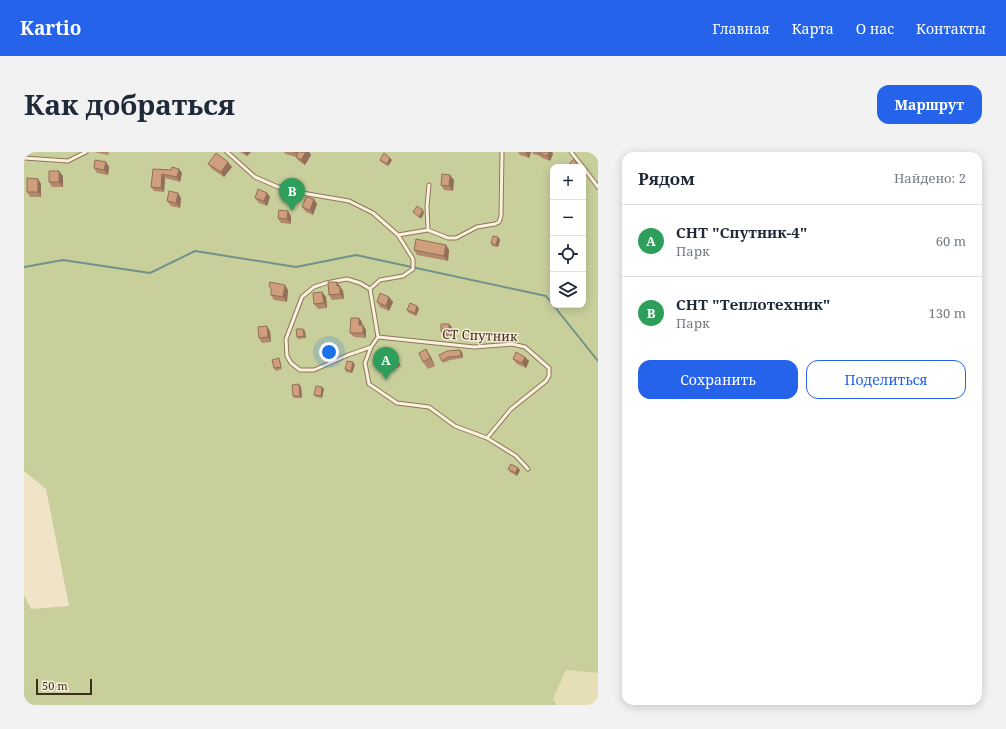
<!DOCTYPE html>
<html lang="ru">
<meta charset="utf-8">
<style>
:root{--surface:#fff;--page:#f2f2f3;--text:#1f2937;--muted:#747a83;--line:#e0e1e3;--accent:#2563eb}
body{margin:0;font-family:"Noto Serif",serif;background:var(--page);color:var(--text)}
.controls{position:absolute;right:12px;top:12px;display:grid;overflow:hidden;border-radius:8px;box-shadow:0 2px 10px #0003}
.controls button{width:36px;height:36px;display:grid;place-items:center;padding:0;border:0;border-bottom:1px solid var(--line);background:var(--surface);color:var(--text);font:20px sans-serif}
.scale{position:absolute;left:12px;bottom:10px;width:56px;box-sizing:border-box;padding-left:4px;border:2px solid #3d2e20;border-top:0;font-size:11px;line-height:14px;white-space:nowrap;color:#3d2e20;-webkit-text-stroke:3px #f7eed8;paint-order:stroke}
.you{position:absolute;left:305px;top:200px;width:14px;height:14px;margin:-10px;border:3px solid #fff;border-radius:50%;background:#1a73e8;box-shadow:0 0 0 6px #1a73e833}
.badge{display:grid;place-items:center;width:26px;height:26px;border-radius:50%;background:var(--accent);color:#fff;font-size:13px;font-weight:700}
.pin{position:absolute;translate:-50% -33px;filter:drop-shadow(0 1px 2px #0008)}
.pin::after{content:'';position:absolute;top:21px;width:14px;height:12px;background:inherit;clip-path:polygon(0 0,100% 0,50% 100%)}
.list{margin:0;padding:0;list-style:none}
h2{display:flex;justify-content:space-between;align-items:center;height:52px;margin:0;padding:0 16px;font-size:17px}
h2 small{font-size:13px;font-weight:400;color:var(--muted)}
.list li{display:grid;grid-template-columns:26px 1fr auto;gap:12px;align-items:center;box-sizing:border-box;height:72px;padding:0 16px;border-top:1px solid var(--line)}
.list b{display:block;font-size:15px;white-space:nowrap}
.list p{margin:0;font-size:13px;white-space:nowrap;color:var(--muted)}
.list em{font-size:13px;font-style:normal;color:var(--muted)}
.actions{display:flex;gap:8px;padding:12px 16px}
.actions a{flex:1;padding:9px 0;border:1px solid var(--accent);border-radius:12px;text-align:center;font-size:14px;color:var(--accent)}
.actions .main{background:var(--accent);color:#fff}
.icon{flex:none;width:22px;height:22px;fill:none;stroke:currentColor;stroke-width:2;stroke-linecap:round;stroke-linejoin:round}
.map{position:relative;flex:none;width:574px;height:553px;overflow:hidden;border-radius:12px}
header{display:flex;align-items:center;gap:24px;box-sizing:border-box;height:56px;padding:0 20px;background:var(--accent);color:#fff}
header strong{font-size:19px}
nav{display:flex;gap:22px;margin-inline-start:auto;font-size:14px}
.intro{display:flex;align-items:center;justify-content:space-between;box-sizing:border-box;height:96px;padding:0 24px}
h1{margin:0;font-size:28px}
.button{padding:10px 18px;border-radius:12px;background:var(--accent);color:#fff;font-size:14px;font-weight:700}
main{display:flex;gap:24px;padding:0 24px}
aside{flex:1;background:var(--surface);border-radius:12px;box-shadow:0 2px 10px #0003}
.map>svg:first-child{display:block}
</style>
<header>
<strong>Kartio</strong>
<nav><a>Главная</a><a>Карта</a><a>О нас</a><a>Контакты</a></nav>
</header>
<div class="intro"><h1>Как добраться</h1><a class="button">Маршрут</a></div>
<main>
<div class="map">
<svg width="574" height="553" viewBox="0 0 574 553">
<rect width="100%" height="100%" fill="#f0e4c8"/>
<!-- farmland -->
<path fill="#e6deb5" d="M542 518 574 521V553H533L529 547Z"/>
<!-- green -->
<path fill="#c9cf9b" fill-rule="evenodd" d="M0 0H574V521L542 518 529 547 533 553H0V443L7 457 45 454 22 337 0 319ZM529 15H559V153H529Z"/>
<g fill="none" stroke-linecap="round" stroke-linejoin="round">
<!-- stream -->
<path stroke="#6f938a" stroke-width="2" d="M0 115 39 108 126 121 171 99 272 115 332 103 522 144 574 209"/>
<defs>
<path id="service" d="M203 0 231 25 254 35 272 40 325 49 349 61 374 83 389 107V117L379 124 356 128 346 137
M547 0 559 15
M0 6 44 9 62 0
M559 15 574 35
M404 78 424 86H432L453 75 471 72 475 70 477 64 478 0
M374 83 404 78 403 54 405 33
M323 127 336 131 346 137 354 185 347 195 324 203 290 218H276L267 211 263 204 262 187 278 145 290 135 302 131Z
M354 185 450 195 488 192 501 195 525 216V224L522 229 487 257 463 286
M347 195 341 211 345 232 373 251 405 255 431 274 463 286 492 304 504 317"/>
</defs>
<!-- service casing -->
<use href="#service" stroke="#8d765c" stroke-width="5"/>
<!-- service -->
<use href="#service" stroke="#faf1dc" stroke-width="3"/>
</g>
<!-- wall -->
<path fill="#b2896c" d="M70 0H85L84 3Z
M216 0H227L223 4Z
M260 0H285L287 3 281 13 275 9 272 5 261 2Z
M494 0H507L505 6 496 3Z
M508 0H528L529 2 526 9 518 6 516 4 509 2Z
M356 8H368L364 14 357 10Z
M82 10 85 15 84 23 73 21 70 16Z
M184 12 208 15 200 25 188 17Z
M129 17 147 18 158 21 156 30 141 26 140 40 130 39 127 35Z
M39 24V35H28L25 30Z
M14 27 17 32V45H6L3 40Z
M430 28 429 39 420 38 417 33Z
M243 41 246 45 243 54 235 51 231 46Z
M157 46 156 56 147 54 143 49Z
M290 47 293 52 289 63 282 60 278 55Z
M267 64V72L257 71 254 66Z
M474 85 476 88 474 95 468 94 467 91Z
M422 93 425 98 424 109 393 103 390 98Z
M313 130 319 139 320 147 308 148 305 143Z
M264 138 263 150 250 148 247 143Z
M298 140 302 145 303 156 294 157 290 152Z
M365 145 369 150 365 159 356 155 353 150Z
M393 154 395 157 392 164 385 161 383 158Z
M338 170V173L342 178V186L330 185 326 181Z
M425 172 429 177V184L420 185 417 180Z
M279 177 281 179 282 186 274 187 273 185Z
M246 179 247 190 238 191 235 186Z
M436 198 438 200 439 206 426 208 419 211 418 209Z
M372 205 377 214 371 217 369 215Z
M407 205 411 214 404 217 399 210Z
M501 205 505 209 502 216 493 212 489 207Z
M256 209 258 217 252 219 250 216Z
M331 213 328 221 322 220 321 217Z
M275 232 277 235 278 246H270L269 244Z
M298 235 300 237 298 246 292 245 290 243Z
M494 316 496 318 493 324 486 320 484 317Z"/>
<!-- shaded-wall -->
<path fill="#916f58" d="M220 0H227L223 4Z
M282 0H285L287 3 281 13 277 8Z
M502 0H507L505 6 502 1Z
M525 0H528L529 2 526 9 523 4Z
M366 6 368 8 364 14 363 12Z
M82 10 85 15 84 23 80 18Z
M204 10 208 15 200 25 197 20Z
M155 17 158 21 156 30 153 25Z
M35 19 39 24V35L35 30Z
M138 22 141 26 140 40 137 36Z
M426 23 430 28 429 39 425 34Z
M14 27 17 32V45L14 40Z
M154 41 157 46 156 56 152 51Z
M243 41 246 45 243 54 240 49Z
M290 47 293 52 289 63 286 58Z
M399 58 400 61 397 67 395 65Z
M264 59 267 64V72L263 67Z
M474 85 476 88 474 95 472 93Z
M422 93 425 98 424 109 420 104Z
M313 130 319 139 320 147 316 142 313 134Z
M261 133 264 138 263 150 259 145Z
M298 140 302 145 303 156 300 151Z
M365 145 369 150 365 159 362 154Z
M393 154 395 157 392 164 391 161Z
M335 166 338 170V178L335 173Z
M425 172 429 177V184L425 180Z
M339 173 342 178V186L339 181Z
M243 174 246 179 247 190 244 185Z
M279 177 281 179 282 186 280 184Z
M402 197 407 205 411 214 406 206Z
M436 198 438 200 439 206 437 204Z
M501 205 505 209 502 216 498 211Z
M329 210 331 213 328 221 327 219Z
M275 232 277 235 278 246 276 244Z
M298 235 300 237 298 246 297 244Z
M494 316 496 318 493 324 491 321Z"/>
<!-- building -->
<path fill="#cf9f7d" stroke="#916f58" d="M270 0H282L277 8 272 5 274 1Z
M515 0H525L523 4 514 1Z
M192 1 204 10 197 20 184 12Z
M360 1 366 6 363 12 356 8Z
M550 7 555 15H548L545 12Z
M71 8 82 10 80 18 70 16Z
M148 15 155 17 153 25 138 22 137 36 127 35 129 17 147 18Z
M25 19H35V30H25Z
M418 22 426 23 425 34 417 33Z
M3 26 14 27V40H3Z
M234 37 243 41 240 49 231 46Z
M145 39 154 41 152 51 143 49Z
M282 45 290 47 286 58 278 55Z
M393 54 399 58 395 65 389 60Z
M255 58 264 59 263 67 254 66Z
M469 84 474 85 472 93 467 91Z
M392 87 422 93 420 104 390 98Z
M246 130 261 133 259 145 247 143V137L245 133Z
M304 130H313V134H316V142L305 143Z
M298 140 300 151 290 152 289 141Z
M356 141 365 145 362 154 353 150Z
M386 151 393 154 391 161 383 158Z
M327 166H335V173H339V181H326Z
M417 172H425V180H417Z
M243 174 244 185 235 186 234 175Z
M272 177H279L280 184 273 185Z
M402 197 406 206 399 210 395 201Z
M436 198 437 204 424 205 418 209 415 203 423 199Z
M492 200 501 205 498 211 489 207Z
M372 205 375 212 369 215 366 208Z
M255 206 257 215 250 216 248 208Z
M323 209 329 210 327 219 321 217Z
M275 232 276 244H269L268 233Z
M292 234 298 235 297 244 290 243Z
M487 312 494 316 491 321 484 317Z"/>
<g text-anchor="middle" stroke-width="3" stroke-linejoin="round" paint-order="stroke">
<!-- street labels -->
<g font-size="13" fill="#3d2e20" stroke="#f7eed8">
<text transform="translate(456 183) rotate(2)" y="5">СТ Спутник</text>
</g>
</g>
</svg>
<div class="controls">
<button>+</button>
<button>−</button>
<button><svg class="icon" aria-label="locate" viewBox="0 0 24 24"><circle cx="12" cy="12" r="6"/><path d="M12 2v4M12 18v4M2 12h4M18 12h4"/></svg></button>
<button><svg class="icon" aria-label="layers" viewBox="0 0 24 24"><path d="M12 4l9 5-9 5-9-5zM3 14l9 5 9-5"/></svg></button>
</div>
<div class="scale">50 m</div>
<div class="you"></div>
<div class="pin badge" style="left:362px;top:228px;background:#2e9e5b">A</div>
<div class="pin badge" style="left:268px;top:59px;background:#2e9e5b">B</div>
</div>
<aside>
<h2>Рядом<small>Найдено: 2</small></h2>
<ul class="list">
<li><span class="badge" style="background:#2e9e5b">A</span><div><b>СНТ &quot;Спутник-4&quot;</b><p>Парк</p></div><em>60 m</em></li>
<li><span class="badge" style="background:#2e9e5b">B</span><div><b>СНТ &quot;Теплотехник&quot;</b><p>Парк</p></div><em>130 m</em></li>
</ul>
<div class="actions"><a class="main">Сохранить</a><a>Поделиться</a></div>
</aside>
</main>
